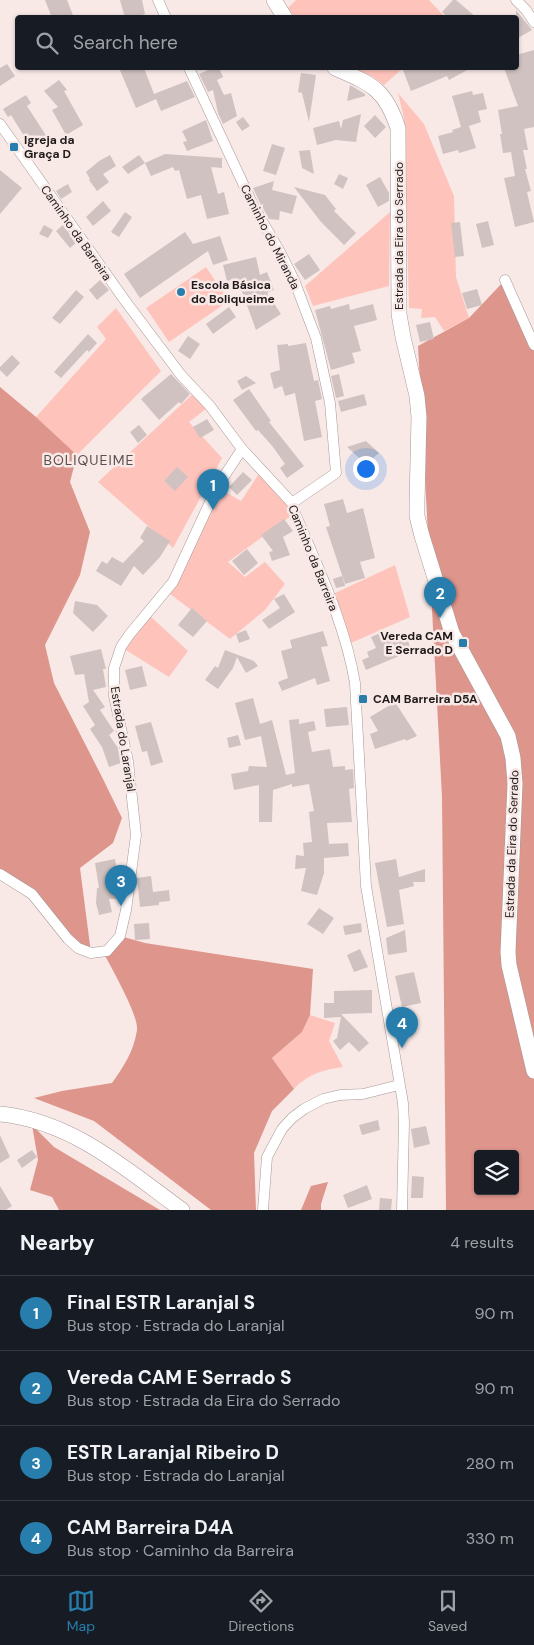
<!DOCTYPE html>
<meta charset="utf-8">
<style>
:root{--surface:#171b24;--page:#242831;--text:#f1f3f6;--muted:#9ea1a6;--line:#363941;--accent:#277ead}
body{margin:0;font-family:"DM Sans",sans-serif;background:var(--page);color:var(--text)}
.controls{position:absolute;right:15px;bottom:15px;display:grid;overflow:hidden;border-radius:5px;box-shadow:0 1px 4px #0004}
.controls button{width:45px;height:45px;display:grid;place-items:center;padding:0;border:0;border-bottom:1px solid var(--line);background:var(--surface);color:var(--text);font:25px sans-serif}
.you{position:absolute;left:365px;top:468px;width:18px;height:18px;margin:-12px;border:4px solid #fff;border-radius:50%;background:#1a73e8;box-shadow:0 0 0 8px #1a73e833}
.badge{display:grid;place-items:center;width:32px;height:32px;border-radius:50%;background:var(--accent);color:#fff;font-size:16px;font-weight:700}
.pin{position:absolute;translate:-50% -41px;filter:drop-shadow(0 1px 2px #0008)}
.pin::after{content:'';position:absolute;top:26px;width:18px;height:15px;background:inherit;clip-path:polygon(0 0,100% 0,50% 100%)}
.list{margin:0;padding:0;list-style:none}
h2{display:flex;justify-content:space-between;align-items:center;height:65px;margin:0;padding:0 20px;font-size:21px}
h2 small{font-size:16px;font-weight:400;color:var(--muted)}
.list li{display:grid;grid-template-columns:32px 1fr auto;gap:15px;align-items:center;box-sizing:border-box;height:75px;padding:0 20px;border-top:1px solid var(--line)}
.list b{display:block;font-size:19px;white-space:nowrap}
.list p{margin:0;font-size:16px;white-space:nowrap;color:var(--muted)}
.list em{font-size:16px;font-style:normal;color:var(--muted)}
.icon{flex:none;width:28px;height:28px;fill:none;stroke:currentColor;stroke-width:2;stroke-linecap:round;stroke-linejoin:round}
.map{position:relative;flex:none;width:534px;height:1210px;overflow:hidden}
.search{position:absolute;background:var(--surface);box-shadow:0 1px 4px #0004;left:15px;right:15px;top:15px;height:55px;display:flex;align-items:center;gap:12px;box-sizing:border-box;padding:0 18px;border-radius:5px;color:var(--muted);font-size:19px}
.sheet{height:365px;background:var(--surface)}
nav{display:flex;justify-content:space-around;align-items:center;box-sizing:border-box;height:70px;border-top:1px solid var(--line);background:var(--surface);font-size:14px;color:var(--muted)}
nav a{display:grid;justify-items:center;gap:2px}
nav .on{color:var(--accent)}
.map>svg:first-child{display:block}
</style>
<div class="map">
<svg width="534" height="1210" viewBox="0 0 534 1210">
<rect width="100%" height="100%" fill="#f8e9e7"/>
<!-- green -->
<path fill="#fec4bc" d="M296 0H429L445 17H294L288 8Z
M352 68H403L384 85 373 77Z
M398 93 424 124 454 196 456 277 469 318 444 331 435 317 421 318 422 309 409 308 404 118Z
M390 212 389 286 313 306 305 286Z
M206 267 229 301 169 342 146 308Z
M116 308 161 371 77 455 36 417 106 339 97 327Z
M196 391 210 406 189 422 222 458 173 548 98 482Z
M262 469 295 513 228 562 245 577 265 562 285 584 265 610 230 639 166 591 217 487 241 501Z
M395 565 410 617 351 643 333 594Z
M147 613 188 651 169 677 121 647Z
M310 1015 335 1023 329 1041 343 1067C323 1070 308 1074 294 1089L272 1058 302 1032Z"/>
<!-- forest -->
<path fill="#de958c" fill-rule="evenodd" d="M505 280 534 347V1210H446L442 797 418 346 469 318ZM478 1154H515V1191H478Z
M0 387 36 417 77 455 70 482 90 532 80 575 45 645 54 683 103 779 122 818 113 843 80 868 91 953 68 939 32 894 0 874Z
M120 936 145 943 313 969 310 1015 302 1032 272 1058 294 1089 272 1111 254 1153 256 1210H211L94 1121 34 1098 62 1091 112 1083C124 1066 134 1051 137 1030 139 1016 111 967 103 952Z
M32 1125 54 1147 160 1210H59L52 1197 30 1190 38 1160Z
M328 1182 321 1204V1210H301L311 1186Z"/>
<!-- building -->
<path fill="#cfc2c0" d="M45 0H67L74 18H52Z
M120 0H142L145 14 133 18H125Z
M453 0H456L477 18H449L442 12Z
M516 10 532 30 516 39Z
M534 50V127L524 129 528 150H523L527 169H525L531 191 527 192 534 222 515 227 504 178 515 176 511 152 503 153 500 134H502L498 110 518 106 504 68H516V55Z
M7 64 15 76 0 86V68Z
M119 68H144L154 94 187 81 195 97 161 111 156 99 136 108Z
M213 68H219L223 77 217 80 224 95 231 93 237 116 223 124 218 113 213 90 208 92 199 74Z
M408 68H471L449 80 447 76 411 91 403 70Z
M301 73 316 75 309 122 302 93 298 92Z
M59 80 67 90 64 91 83 125 66 135 52 110 58 107 44 91Z
M350 85 365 94V96L347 101Z
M472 91 473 95 483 93 487 109 478 111 481 122 469 126 476 148 459 153 458 150 443 154 438 136 453 132 452 130 461 127 452 96Z
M26 95 31 103 27 106 47 137 31 147 11 115 8 117 3 109Z
M361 114 356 142 336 140 317 145 313 128 339 121 341 129 343 120Z
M375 115 386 127 375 138 364 126Z
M243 117 250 126 242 131 236 122Z
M206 120 213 141 187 151 183 142 187 141 182 131Z
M272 144 285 148 276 175 263 171Z
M310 150 314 174 302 168 299 151Z
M165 154 222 158V168L211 167 218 194 224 192 229 214 207 219 201 195 187 199 179 170 175 171 173 167 151 176 145 163Z
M110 155 116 166 103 174 109 182 97 191 89 180 90 179 86 172 99 161Z
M139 155 145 163 128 174 122 167Z
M0 170 22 188 0 214Z
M339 174 348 178 343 189 334 184Z
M380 177 389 193V201L378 207 366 185Z
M274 181 272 190 297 196 292 214 280 211 279 220 269 219 263 208V204L261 205 253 188Z
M68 184 72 192 61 199 56 191Z
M294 187 325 195 336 209 334 211 356 233 344 245 321 222Z
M103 201 111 211 93 226 86 217Z
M125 212 132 217 119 237 111 232Z
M488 221 494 245 482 248 476 224Z
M460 222 464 256 455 257 451 223Z
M44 225 53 230 48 238 39 234Z
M63 225 76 243 70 248 56 231Z
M185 232 193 244 220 236 228 260 213 265 208 251 140 298 124 274Z
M309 254 320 270 305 280 294 264Z
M256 257 260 275 267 272 274 290 267 293 281 314 256 330 237 278 227 281 223 265Z
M100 280 109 290 97 300 89 290Z
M477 289 482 305 467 309 462 293Z
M76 290 84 297 60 324 52 318Z
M349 304 350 310 373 304 377 320 354 326 361 351 352 353 355 363 331 370 315 310 330 306 331 309Z
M229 307 236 317 213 334 206 324Z
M430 322 434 339 420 342 416 325Z
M88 334 97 343 89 352 87 350 61 378 54 372Z
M188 336 200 344 190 359 178 351Z
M306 343 314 381 318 380 322 399 315 401 322 437 304 441 295 393 285 396 282 386 274 389 270 373 280 370 277 345 288 344V346Z
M12 355 20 363 7 377 0 370V367Z
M171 374 190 394 181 404 179 402 159 420 141 399Z
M339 374 344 396 336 398 331 376Z
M246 376 256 383 242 390 237 381Z
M249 389 271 421 269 422 304 466 287 478 280 468 285 464 273 447 258 430 256 431 233 400Z
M364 394 367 405 341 412 338 401Z
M207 419 214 430 200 438 193 427Z
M139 425 147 435 138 443 130 432Z
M366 441 379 453 366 464 347 447Z
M177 467 188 477 175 491 164 481Z
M243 472 252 480 237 495 229 487Z
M343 499 347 513 363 508 375 558 360 562 365 578 345 584 326 527 330 526 324 504Z
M284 519 293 531 283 537 290 555 272 561 269 552 273 551 261 535Z
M147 526 170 541 160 557 143 575 134 566 121 586 96 571 102 561 107 564 112 557 123 563 144 541 140 538Z
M247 549 258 563 244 575 232 561Z
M342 576 345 586 336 588 333 579Z
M284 594 295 612 269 629 262 620 280 608 274 599Z
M75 601 97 605 108 616 93 632 73 613Z
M192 608 207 621 193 637 178 625Z
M246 630 250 639 239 643 236 634Z
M387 630 390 637 406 632 410 648 397 652 399 656 366 670 362 660 369 657 367 652 376 648 371 637Z
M323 631 328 646 321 647 330 681 317 685 315 678 282 691 278 682 288 678 281 651 292 648 290 640Z
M101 649 106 669H103L106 687 93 690 105 707 100 710 114 731 109 735 118 748 121 763 109 767 102 747 90 729 95 725 83 706 89 702 84 674 75 675 70 656Z
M225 650 254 661 258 666 246 673 237 657 233 668 218 689 205 680 215 666 218 668Z
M142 666 147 686 130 690 125 670Z
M253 698 260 724 272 720 286 775 295 773 289 720 299 719V724L314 721 316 730 308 732 312 752 330 749 333 767 345 766V770L353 769 354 788 349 789 352 822 327 823 329 844 348 843 349 856 324 858V873L317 895 301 891 306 868 295 869 296 855 304 856 303 843 312 842 309 812 314 811 309 784 292 787V784L273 790 272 822H259V785L234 790 231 774 248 771 249 766 267 767 261 736 245 740 235 703Z
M395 702 417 736 406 741 405 739 375 749 370 734 378 731 370 717Z
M347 707 349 725 326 727 324 709Z
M151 722 163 762 151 766 147 751 142 752 135 726Z
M238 735 241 745 229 748 227 738Z
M115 859 121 899H109L112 912 99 915 96 903 97 888H99L95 863Z
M396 859 399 877 425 869V882H413L414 886 399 890 404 924 387 927 375 863Z
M151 876 153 892 169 890 170 901 159 902V905L140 907 137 878Z
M319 908 334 918 323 934 307 924Z
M149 923 150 939 135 940 134 924Z
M361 923 362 932 345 935 343 926Z
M405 930 407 952 388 955 386 938Z
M360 949 368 967 354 972 347 955Z
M414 972 421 1003 402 1007 395 976Z
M372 990V1013L341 1014 369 1043 359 1052 349 1042 340 1050 333 1041 337 1038 341 1017 324 1018V1003H334V991Z
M378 1120 380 1130 362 1135 359 1125Z
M426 1126 430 1144 414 1148 411 1129Z
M0 1135 10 1157 0 1163Z
M32 1150 37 1157 22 1168 17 1160Z
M412 1176 424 1177 423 1198H411Z
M367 1185 372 1199 348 1208 343 1195Z
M0 1186 12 1206 6 1210H0Z
M380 1198 392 1199 391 1210H379Z"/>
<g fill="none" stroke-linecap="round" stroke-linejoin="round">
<defs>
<path id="minor" d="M158 0 166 18
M516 0 526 10 534 22
M189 68 254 207 280 252 294 280 316 338 330 403 336 473 292 503
M0 124 126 302 181 375 210 406 242 449 292 503 295 513C318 568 345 623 355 683L366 886 403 1103 404 1123 402 1210
M505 280 534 345
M0 874 32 894 68 939 78 948 91 953 107 951 120 936 126 910 136 835 128 761 114 696V668L121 647 129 635 173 582 217 487 242 449
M263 1210 267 1157 282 1129 292 1118 304 1109 323 1099 340 1095 363 1094 399 1085"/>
<path id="secondary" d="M274 0 285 18
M335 68C371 84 385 88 398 128L399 314 403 337 417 396 419 417 417 503V516L422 536 452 633 508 736 513 758 515 784 508 952 509 965 534 1071
M0 1114C72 1121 126 1169 182 1210"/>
</defs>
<!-- minor casing -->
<use href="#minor" stroke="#a59896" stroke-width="11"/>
<!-- secondary casing -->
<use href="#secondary" stroke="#a59896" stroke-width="16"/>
<!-- minor -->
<use href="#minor" stroke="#fff" stroke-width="10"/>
<!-- secondary -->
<use href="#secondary" stroke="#fff" stroke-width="15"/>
</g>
<!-- markers -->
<g fill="#277ead" stroke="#f8e9e7" stroke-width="2">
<rect x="9" y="142" width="10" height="10" rx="2.5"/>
<circle cx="181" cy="292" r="5"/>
<rect x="458" y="638" width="10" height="10" rx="2.5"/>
<rect x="358" y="694" width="10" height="10" rx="2.5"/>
</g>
<g text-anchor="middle" stroke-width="5" stroke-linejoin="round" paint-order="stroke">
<!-- poi labels -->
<g font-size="12" font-weight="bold" fill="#1f1a1a" stroke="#f8e9e7" text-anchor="start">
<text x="24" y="144">Igreja da<tspan x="24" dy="14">Graça D</tspan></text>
<text x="191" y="289">Escola Básica<tspan x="191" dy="14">do Boliqueime</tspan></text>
<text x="453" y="640" text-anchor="end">Vereda CAM<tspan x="453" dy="14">E Serrado D</tspan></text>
<text x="373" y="703">CAM Barreira D5A</text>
</g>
<!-- street labels -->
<g font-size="12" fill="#1f1a1a" stroke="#f8e9e7">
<text transform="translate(76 233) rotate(55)" y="4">Caminho da Barreira</text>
<text transform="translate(399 236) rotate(-90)" y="4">Estrada da Eira do Serrado</text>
<text transform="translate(270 237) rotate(63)" y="4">Caminho do Miranda</text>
<text transform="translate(313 558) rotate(68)" y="4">Caminho da Barreira</text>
<text transform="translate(123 739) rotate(81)" y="4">Estrada do Laranjal</text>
<text transform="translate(512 844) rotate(-88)" y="4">Estrada da Eira do Serrado</text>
</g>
<!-- neighbourhood labels -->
<g font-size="14" letter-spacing="1" fill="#5c504f" stroke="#f8e9e7">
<text x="89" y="465">BOLIQUEIME</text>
</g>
</g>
</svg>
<div class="controls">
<button><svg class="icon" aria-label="layers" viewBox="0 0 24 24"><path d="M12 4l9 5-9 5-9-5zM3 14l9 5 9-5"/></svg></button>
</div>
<div class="you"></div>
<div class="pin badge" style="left:213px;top:510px">1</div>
<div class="pin badge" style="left:440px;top:618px">2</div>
<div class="pin badge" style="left:121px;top:906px">3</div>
<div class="pin badge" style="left:402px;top:1048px">4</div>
<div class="search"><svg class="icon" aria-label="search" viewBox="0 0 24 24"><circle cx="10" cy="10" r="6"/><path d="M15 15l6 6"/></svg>Search here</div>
</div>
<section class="sheet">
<h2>Nearby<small>4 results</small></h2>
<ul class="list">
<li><span class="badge">1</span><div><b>Final ESTR Laranjal S</b><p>Bus stop · Estrada do Laranjal</p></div><em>90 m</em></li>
<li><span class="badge">2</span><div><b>Vereda CAM E Serrado S</b><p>Bus stop · Estrada da Eira do Serrado</p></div><em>90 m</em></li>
<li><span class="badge">3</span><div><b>ESTR Laranjal Ribeiro D</b><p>Bus stop · Estrada do Laranjal</p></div><em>280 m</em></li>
<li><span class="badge">4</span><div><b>CAM Barreira D4A</b><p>Bus stop · Caminho da Barreira</p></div><em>330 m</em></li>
</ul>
</section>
<nav>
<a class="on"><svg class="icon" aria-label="map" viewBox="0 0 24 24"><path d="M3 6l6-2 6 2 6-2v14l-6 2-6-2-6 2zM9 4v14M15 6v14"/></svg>Map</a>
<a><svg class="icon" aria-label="directions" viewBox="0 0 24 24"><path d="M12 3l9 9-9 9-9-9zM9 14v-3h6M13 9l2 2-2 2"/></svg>Directions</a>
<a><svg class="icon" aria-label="saved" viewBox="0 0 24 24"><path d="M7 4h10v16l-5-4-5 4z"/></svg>Saved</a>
</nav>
